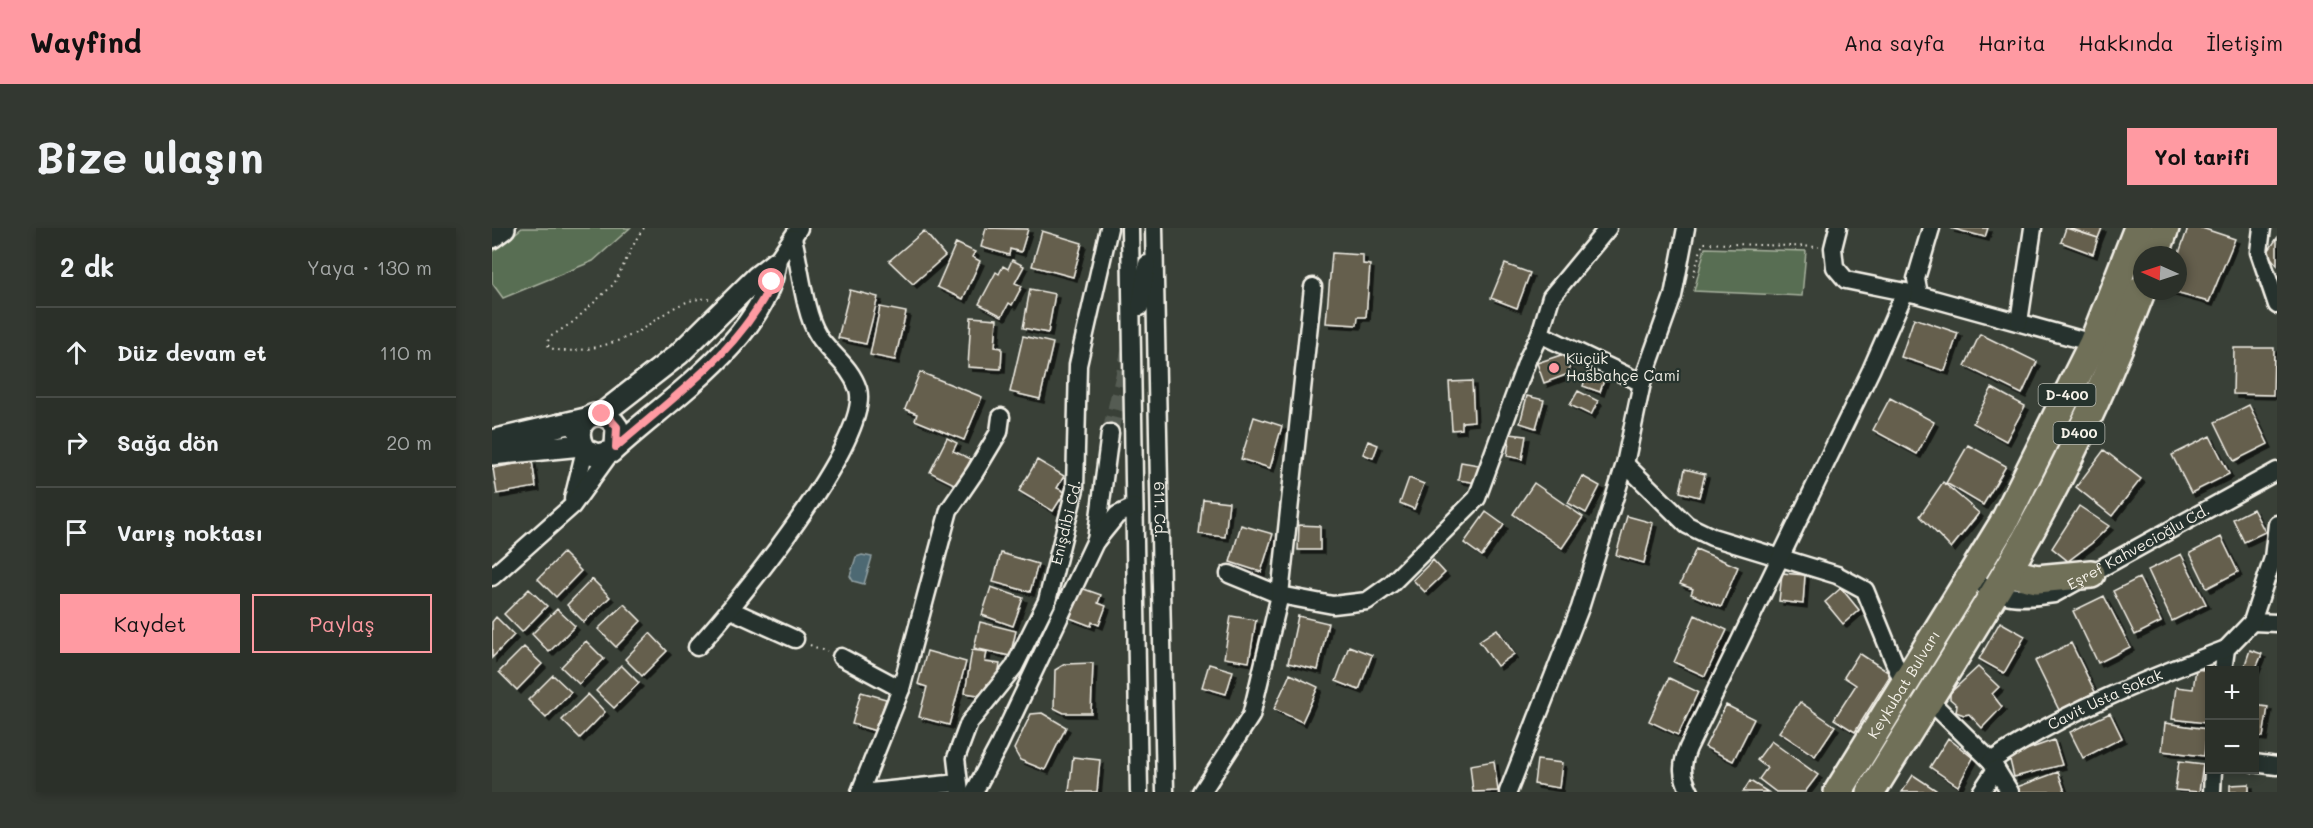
<!DOCTYPE html>
<html lang="tr">
<meta charset="utf-8">
<style>
:root{--surface:#2b3029;--page:#333831;--text:#f1f3f6;--muted:#a6a9a8;--line:#474b46;--accent:#ff9aa2}
body{margin:0;font-family:Mali,sans-serif;background:var(--page);color:var(--text)}
.controls{position:absolute;right:18px;bottom:18px;display:grid;overflow:hidden;border-radius:0px;box-shadow:0 3px 9px #0003}
.controls button{width:54px;height:54px;display:grid;place-items:center;padding:0;border:0;border-bottom:2px solid var(--line);background:var(--surface);color:var(--text);font:30px sans-serif}
.compass{position:absolute;left:1641px;top:18px;width:54px;height:54px;border-radius:50%;background:var(--surface);box-shadow:0 3px 9px #0003;rotate:273deg}
.stop{position:absolute;width:18px;height:18px;margin:-14px;border:4px solid #ff9aa2;border-radius:50%;background:#fff}
.stop.end{background:#ff9aa2;border-color:#fff;box-shadow:0 2px 6px #0008}
.list{margin:0;padding:0;list-style:none}
h2{display:flex;justify-content:space-between;align-items:center;height:78px;margin:0;padding:0 24px;font-size:26px}
h2 small{font-size:20px;font-weight:400;color:var(--muted)}
.list li{display:grid;grid-template-columns:39px 1fr auto;gap:18px;align-items:center;box-sizing:border-box;height:90px;padding:0 24px;border-top:2px solid var(--line)}
.list b{display:block;font-size:22px;white-space:nowrap}
.list em{font-size:20px;font-style:normal;color:var(--muted)}
.actions{display:flex;gap:12px;padding:18px 24px}
.actions a{flex:1;padding:14px 0;border:2px solid var(--accent);border-radius:0px;text-align:center;font-size:21px;color:var(--accent)}
.actions .main{background:var(--accent);color:#111}
.icon{flex:none;width:33px;height:33px;fill:none;stroke:currentColor;stroke-width:2;stroke-linecap:round;stroke-linejoin:round}
.map{position:relative;flex:none;width:1785px;height:564px;overflow:hidden;border-radius:0px}
header{display:flex;align-items:center;gap:36px;box-sizing:border-box;height:84px;padding:0 30px;background:var(--accent);color:#111}
header strong{font-size:28px}
nav{display:flex;gap:33px;margin-inline-start:auto;font-size:21px}
.intro{display:flex;align-items:center;justify-content:space-between;box-sizing:border-box;height:144px;padding:0 36px}
h1{margin:0;font-size:42px}
.button{padding:15px 27px;border-radius:0px;background:var(--accent);color:#111;font-size:21px;font-weight:700}
main{display:flex;gap:36px;padding:0 36px}
aside{flex:1;background:var(--surface);border-radius:0px;box-shadow:0 3px 9px #0003}
.map>svg:first-child{display:block}
</style>
<header>
<strong>Wayfind</strong>
<nav><a>Ana sayfa</a><a>Harita</a><a>Hakkında</a><a>İletişim</a></nav>
</header>
<div class="intro"><h1>Bize ulaşın</h1><a class="button">Yol tarifi</a></div>
<main>
<aside>
<h2>2 dk<small>Yaya · 130 m</small></h2>
<ul class="list">
<li><svg class="icon" aria-label="ahead" viewBox="0 0 24 24"><path d="M12 20V5M6 11l6-6 6 6"/></svg><div><b>Düz devam et</b></div><em>110 m</em></li>
<li><svg class="icon" aria-label="right" viewBox="0 0 24 24"><path d="M7 20v-9h11M14 6l5 5-5 5"/></svg><div><b>Sağa dön</b></div><em>20 m</em></li>
<li><svg class="icon" aria-label="arrive" viewBox="0 0 24 24"><path d="M6 21V4h12l-3 4 3 4H6"/></svg><div><b>Varış noktası</b></div></li>
</ul>
<div class="actions"><a class="main">Kaydet</a><a>Paylaş</a></div>
</aside>
<div class="map">
<svg width="1785" height="564" viewBox="0 0 1785 564">
<defs>
<filter id="shadow"><feDropShadow dx="4" dy="4" stdDeviation="0" flood-color="#0009"/></filter>
</defs>
<rect width="100%" height="100%" fill="#394037"/>
<filter id="ink" filterUnits="userSpaceOnUse"><feTurbulence type="fractalNoise" baseFrequency=".0167" numOctaves="2"/><feDisplacementMap in="SourceGraphic" scale="12" xChannelSelector="R" yChannelSelector="G"/><feConvolveMatrix kernelMatrix="1 2 1 2 8 2 1 2 1" color-interpolation-filters="sRGB"/></filter>
<g filter="url(#ink)">
<!-- green -->
<path fill="#596e52" stroke="#a6b09d" stroke-width="1.5" d="M30 0H138L101 33 11 70 0 55V24Z
M1213 20 1314 23 1310 68 1202 63Z"/>
<!-- water -->
<path fill="#4e6973" stroke="#909fa2" stroke-width="1.5" d="M370 327 380 329 372 356 361 353 358 348 364 329Z"/>
<!-- building -->
<path fill="#655e4e" stroke="#f4f1e8" stroke-width="1.5" filter="url(#shadow)" d="M494 0 536 1 529 24 518 21 517 27 489 19Z
M1458 0H1496L1493 9Z
M1574 0 1606 10 1601 26 1569 14Z
M1577 0H1610L1606 10Z
M1696 0H1710L1743 11 1717 74 1676 63H1686V28Z
M432 3 453 28 421 56 397 33Z
M550 3 590 15 581 49 540 38Z
M1785 10V37L1775 25Z
M464 15 483 24 480 29 488 33 471 71 445 59Z
M840 25 871 27V36L878 37 874 89H866L865 97 834 95Z
M520 32 532 38 523 55 530 58 520 77 517 75 510 88 487 76 504 44 507 46 511 38 516 41Z
M1013 36 1038 45 1025 80 999 70Z
M538 61 563 66 556 105 531 100Z
M358 62 386 69 374 116 346 110Z
M388 79 414 84 403 132 378 127Z
M479 89 505 91 503 119 510 120 509 141 476 139Z
M1422 90 1466 105 1453 143 1409 129Z
M1488 106 1545 134 1530 166 1473 138Z
M531 108 561 115 548 171 518 164Z
M1742 120H1782L1781 167 1741 166Z
M1072 126 1079 145 1052 155 1045 135Z
M1096 143 1113 149 1108 164 1091 158Z
M428 144 490 169 472 212 423 192 425 186 413 181Z
M980 153 982 193 970 194V201L960 202 957 154Z
M1500 160 1533 178 1514 213 1481 195Z
M1086 163 1106 173 1099 187 1078 177Z
M1035 168 1052 172 1044 200 1028 195Z
M1398 170 1442 194 1425 226 1381 202Z
M1757 177 1776 216 1742 233 1723 194Z
M762 189 790 198 778 240 749 231Z
M1018 206 1034 208 1030 231 1015 228Z
M1718 208 1737 246 1699 265 1680 227Z
M455 210 465 215 461 223 479 231 466 258 438 244Z
M876 213 886 217 881 230 871 226Z
M1476 217 1514 238 1491 277 1454 255Z
M1612 222 1649 251 1620 288 1584 259Z
M545 232 572 248 565 260 573 264 561 283 527 263Z
M40 233 44 259 5 266 1 240Z
M969 234 987 237 985 255 966 252Z
M1193 241 1213 246 1207 269 1188 264Z
M1090 248 1108 258 1094 285 1076 275Z
M917 250 932 256 922 281 908 275Z
M1451 254 1487 285 1459 320 1428 288Z
M1042 255 1091 289 1070 320 1021 286Z
M711 271 737 274 733 309 707 306Z
M1587 278 1617 298 1600 315 1576 333 1560 320Z
M1761 281 1773 304 1752 314 1741 291Z
M994 284 1012 297 990 328 972 315Z
M1135 288 1161 295 1152 335 1124 327Z
M749 297 781 306 769 344 738 334Z
M807 297 828 298V322H806Z
M1729 309 1746 344 1715 360 1698 325Z
M1204 321 1246 339 1229 379 1199 366 1201 361 1188 356Z
M71 325 89 343 64 369 46 351Z
M509 325 546 336 538 364 501 354Z
M1689 326 1714 376 1680 393 1656 342Z
M941 332 953 345 933 364 921 352Z
M1290 345 1313 347 1311 376 1287 373Z
M1647 350 1669 394 1643 407 1621 363Z
M100 351 118 369 92 394 75 377Z
M499 359 531 370 521 398 490 387Z
M589 360 609 367 606 375 614 378 607 397 600 394 599 398 578 390Z
M1349 360 1367 382 1351 396 1333 374Z
M37 361 55 378 30 404 12 386Z
M1612 368 1638 419 1606 435 1581 383Z
M132 376 149 393 124 419 106 401Z
M65 381 83 398 57 424 40 406Z
M1203 387 1235 402 1213 448 1182 434Z
M739 388 764 392 757 434 732 430Z
M806 388 836 395 826 442 796 435Z
M4 389 22 407 0 430V394Z
M488 394 524 403 518 428 482 420Z
M1508 394 1533 408 1512 445 1487 431Z
M1005 401 1022 426 1005 438 987 413Z
M158 405 175 423 150 448 133 431Z
M94 413 112 431 87 456 69 439Z
M1579 415 1603 464 1567 482 1543 433Z
M857 418 880 427 867 462 844 453Z
M32 419 50 436 25 462 7 444Z
M480 422 495 424 493 434 508 436 504 458 495 456 493 468 473 465Z
M1758 422 1770 426 1762 445V442H1751Z
M435 423 474 434 457 497 427 489 435 459 426 456Z
M1367 425 1399 446 1363 504 1342 491 1364 457 1352 449Z
M601 435 599 485H572L562 480 563 442 573 436Z
M717 436 741 443 734 466 710 459Z
M129 437 147 455 122 480 104 463Z
M1486 439 1507 459 1500 466 1510 479 1490 500 1477 486 1472 487 1464 484 1465 477 1458 471V465Z
M1704 441 1718 443 1714 495 1680 491 1684 459 1701 461Z
M798 446 826 459 810 494 782 481Z
M61 447 79 464 54 490 36 472Z
M1177 450 1206 464 1186 507 1157 493Z
M369 464 394 471 384 503 360 496Z
M96 466 113 484 88 510 70 492Z
M1308 474 1343 498 1323 528 1287 504Z
M1234 477 1262 491 1241 533 1213 519Z
M1762 477 1776 479 1771 509 1762 508Z
M550 485 574 499 553 542 528 532 522 521 539 486Z
M1618 485 1630 510 1591 530 1578 504Z
M1673 495 1715 501 1712 528 1670 523Z
M1456 510 1481 530 1466 558 1438 539Z
M1562 512 1570 537 1522 549 1517 528Z
M1279 513 1326 547 1313 564H1284L1267 551 1275 540 1265 532Z
M581 529 608 532 605 564H577Z
M1045 532 1070 535 1067 560 1042 556Z
M1002 533 1006 563 981 564 978 537Z
M1687 533 1711 536 1707 564 1683 562Z
M1566 544 1573 564H1527L1525 559Z
M1421 547 1447 564H1410Z
M1258 553 1276 564H1251Z
M1757 556V564H1738V557Z"/>
<g fill="none" stroke-linecap="round" stroke-linejoin="round">
<!-- minor-tunnel -->
<path stroke="#555b52" stroke-width="16" stroke-dasharray="16 8" stroke-linecap="butt" d="M618 205 637 124"/>
<defs>
<g id="minor">
<path d="M638 0 647 564"/>
<path id="s1" d="M662 0 673 564"/>
<path d="M1346 0 1341 20 1343 39 1354 52 1423 66"/>
<path d="M1439 0 1424 51 1427 67 1601 115"/>
<path d="M1770 0 1767 24 1785 77"/>
<path d="M283 35 307 0"/>
<path d="M648 79 655 36"/>
<path d="M1527 94 1541 0"/>
<path d="M1048 106 1059 69 1116 0"/>
<path d="M1133 236 1195 297 1220 309 1345 347 1373 362 1412 458"/>
<path d="M81 271 93 222"/>
<path d="M604 313 618 205"/>
<path d="M737 346 788 367 841 377 875 373 899 356 985 270 1036 130 1048 106 1150 155"/>
<path d="M0 349 80 278 119 224"/>
<path id="s2" d="M1480 350C1511 372 1526 371 1562 366L1785 243"/>
<path d="M239 382 303 411"/>
<path d="M1760 394 1785 395"/>
<path d="M205 419C241 380 381 211 366 161 358 137 339 127 326 107 312 85 308 37 301 10"/>
<path d="M349 429 409 461"/>
<path d="M1731 442 1734 421 1760 394 1781 330 1785 296"/>
<path d="M1436 471 1499 533 1518 564"/>
<path id="s3" d="M1499 533C1572 484 1652 452 1734 421"/>
<path d="M1762 535 1785 538"/>
<path d="M368 564 409 461 457 282 483 244 507 204 509 189"/>
<path d="M379 564 466 555"/>
<path id="s4" d="M468 564 464 530 477 495 522 439 555 373 583 261 586 137 617 0"/>
<path d="M482 564 507 517 603 314 625 287 642 279"/>
<path d="M710 564 759 488 788 367 821 59"/>
<path d="M1016 564 1088 380 1133 236 1150 155 1181 68 1194 0"/>
<path d="M1198 564C1189 547 1189 537 1196 520L1379 142 1413 64"/>
<path d="M1489 564 1504 541"/>
<path d="M1720 564 1721 542"/>
</g>
<path id="tertiary" d="M0 9 12 0
M110 186 187 126 265 49 283 35
M0 213 94 191
M124 219 125 199C108 172 74 195 93 222L105 227 119 224C172 174 272 112 283 35
M0 226 89 217"/>
<g id="trunk">
<path d="M1663 27 1673 0"/>
<path d="M1515 344 1545 351 1599 346"/>
<path id="s5" d="M1346 564 1511 296 1601 115 1646 0"/>
<path d="M1379 564C1424 491 1471 418 1515 344 1568 254 1613 158 1650 61"/>
</g>
</defs>
<!-- minor casing -->
<use href="#minor" stroke="#f4f1e8" stroke-width="21"/>
<!-- tertiary casing -->
<use href="#tertiary" stroke="#f4f1e8" stroke-width="26"/>
<!-- trunk casing -->
<use href="#trunk" stroke="#f4f1e8" stroke-width="32"/>
<!-- path -->
<path stroke="#f4f1e8" stroke-width="2" stroke-dasharray="1.5 4.5" stroke-linecap="butt" d="M152 0 146 8 122 56 81 94 58 109 55 115 57 119C76 130 128 115 147 103 168 90 191 68 217 71
M1201 48 1211 15 1327 19
M318 417 335 424"/>
<!-- minor -->
<use href="#minor" stroke="#26332d" stroke-width="16"/>
<!-- tertiary -->
<use href="#tertiary" stroke="#26332d" stroke-width="21"/>
<!-- trunk -->
<use href="#trunk" stroke="#706f59" stroke-width="27"/>
</g>
</g>
<g fill="none" stroke-linecap="round" stroke-linejoin="round" filter="url(#ink)">
<!-- route -->
<path stroke="#ff9aa2" stroke-width="8" d="M110 186 116 189 125 199 124 219C180 170 248 123 280 54"/>
</g>
<!-- markers -->
<circle fill="#ff9aa2" stroke="#26332d" stroke-width="2" cx="1062" cy="140" r="6"/>
<g text-anchor="middle" stroke-width="4.5" stroke-linejoin="round" paint-order="stroke">
<!-- shield labels -->
<g fill="#26332d" stroke="#b6b8b0" stroke-width="1.5">
<rect x="1546.5" y="156" width="57" height="22" rx="4.5"/>
<rect x="1561.5" y="194" width="51" height="22" rx="4.5"/>
</g>
<g font-size="14" font-weight="bold" fill="#f4f1e8">
<text x="1575" y="172">D-400</text>
<text x="1587" y="210">D400</text>
</g>
<!-- poi labels -->
<g font-size="15" fill="#f4f1e8" stroke="#26332d" text-anchor="start">
<text x="1074" y="136">Küçük<tspan x="1074" dy="17">Hasbahçe Cami</tspan></text>
</g>
<!-- street labels -->
<g font-size="15" fill="#f4f1e8" stroke="#26332d">
<text dy="5" stroke="none"><textPath href="#s1" startOffset="282">611. Cd.</textPath></text>
<text dy="5" stroke="none"><textPath href="#s4" startOffset="298">Enişdibi Cd.</textPath></text>
<text dy="5" stroke="none"><textPath href="#s2" startOffset="183">Eşref Kahvecioğlu Cd.</textPath></text>
<text dy="5" stroke="none"><textPath href="#s5" startOffset="126">Keykubat Bulvarı</textPath></text>
<text dy="5" stroke="none"><textPath href="#s3" startOffset="130">Cavit Usta Sokak</textPath></text>
</g>
</g>
</svg>
<div class="controls">
<button>+</button>
<button>−</button>
</div>
<svg class="compass" viewBox="-18 -18 36 36"><path d="M0-13l5 13h-10z" fill="#e53935"/><path d="M0 13l5-13h-10z" fill="#a6a9a8"/></svg>
<div class="stop" style="left:280px;top:54px"></div>
<div class="stop end" style="left:110px;top:186px"></div>
</div>
</main>
